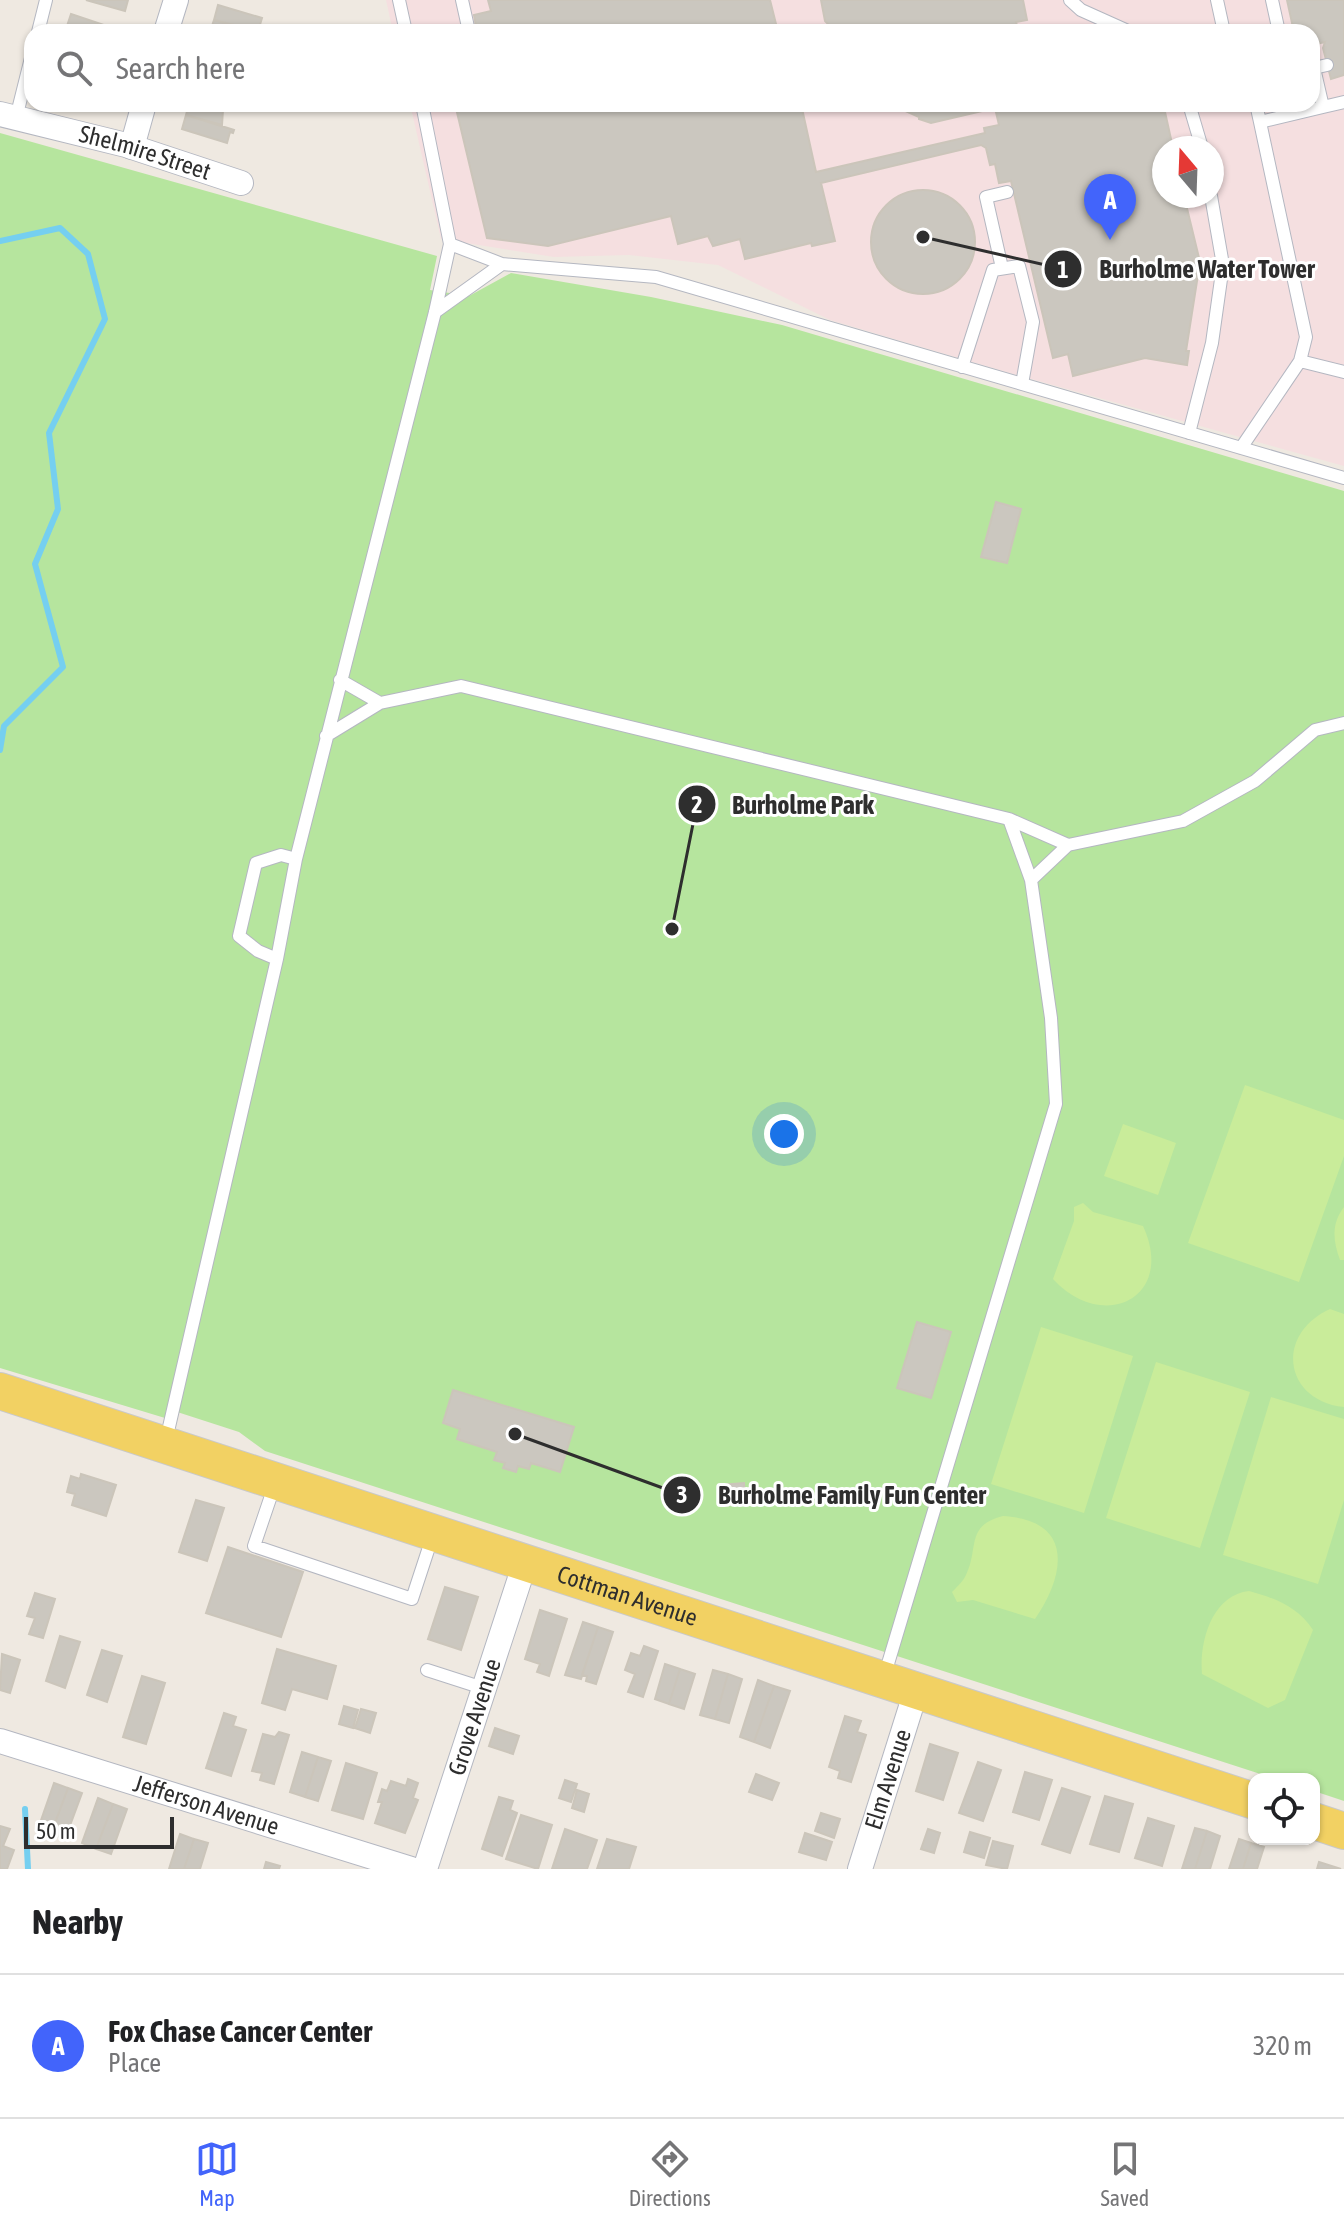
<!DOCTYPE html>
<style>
:root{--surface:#fff;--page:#f6f6f6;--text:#202124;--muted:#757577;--line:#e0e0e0;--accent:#4264fb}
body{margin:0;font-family:"Asap Condensed",sans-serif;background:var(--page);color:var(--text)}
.controls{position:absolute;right:24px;bottom:24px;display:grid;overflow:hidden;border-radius:16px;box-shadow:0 2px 6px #0004}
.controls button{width:72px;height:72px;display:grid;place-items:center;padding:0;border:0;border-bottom:2px solid var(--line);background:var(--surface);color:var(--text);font:40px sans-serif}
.compass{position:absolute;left:1152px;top:136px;width:72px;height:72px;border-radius:50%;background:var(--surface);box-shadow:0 2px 6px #0004;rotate:341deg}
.scale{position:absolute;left:24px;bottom:20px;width:150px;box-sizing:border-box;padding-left:8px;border:4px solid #2e2e2e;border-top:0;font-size:22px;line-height:28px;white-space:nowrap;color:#2e2e2e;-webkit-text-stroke:6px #fff;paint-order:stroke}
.you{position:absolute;left:784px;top:1134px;width:28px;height:28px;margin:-20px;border:6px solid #fff;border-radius:50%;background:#1a73e8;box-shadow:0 0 0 12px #1a73e833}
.badge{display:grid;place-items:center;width:52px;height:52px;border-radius:50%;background:var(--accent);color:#fff;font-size:26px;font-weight:700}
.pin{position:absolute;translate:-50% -66px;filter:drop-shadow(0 2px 4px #0008)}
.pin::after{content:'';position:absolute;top:42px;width:28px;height:24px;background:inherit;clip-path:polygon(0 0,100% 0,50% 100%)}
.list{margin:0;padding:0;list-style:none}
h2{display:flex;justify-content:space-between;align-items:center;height:104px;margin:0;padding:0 32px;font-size:34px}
h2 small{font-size:26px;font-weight:400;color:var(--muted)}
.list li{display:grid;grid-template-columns:52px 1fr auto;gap:24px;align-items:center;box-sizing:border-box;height:144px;padding:0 32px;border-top:2px solid var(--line)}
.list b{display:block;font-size:30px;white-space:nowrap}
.list p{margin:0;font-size:26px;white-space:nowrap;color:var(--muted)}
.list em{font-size:26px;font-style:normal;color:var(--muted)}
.icon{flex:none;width:44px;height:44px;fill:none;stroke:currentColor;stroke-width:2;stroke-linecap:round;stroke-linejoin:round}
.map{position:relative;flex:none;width:1344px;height:1869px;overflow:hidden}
.search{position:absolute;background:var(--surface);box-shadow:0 2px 6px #0004;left:24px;right:24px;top:24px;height:88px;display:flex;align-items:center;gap:20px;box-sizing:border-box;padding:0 28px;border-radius:24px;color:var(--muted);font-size:30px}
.sheet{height:248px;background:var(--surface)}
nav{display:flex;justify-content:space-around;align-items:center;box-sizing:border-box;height:112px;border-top:2px solid var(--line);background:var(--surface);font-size:22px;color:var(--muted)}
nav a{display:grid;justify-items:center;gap:4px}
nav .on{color:var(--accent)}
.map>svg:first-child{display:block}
</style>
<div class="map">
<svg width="1344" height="1869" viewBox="0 0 1344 1869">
<rect width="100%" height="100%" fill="#efe9e1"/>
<!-- medical -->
<path fill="#f5dfe0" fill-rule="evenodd" d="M386 0H1344V466L1013 374 830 320 718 265 629 255 554 257 441 239 410 104H1312V32H393ZM1164 148H1212V196H1164Z"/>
<!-- green -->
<path fill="#b6e59e" d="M0 133 437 256 430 290 469 296 511 273 651 297 782 325 1344 491V1801L1314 1791V1779H1276L265 1451 239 1432 168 1409 165 1418 0 1368Z"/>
<!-- pitch -->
<path fill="#c9ec9a" d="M1245 1085 1344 1120V1156L1299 1282 1188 1243Z
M1123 1124 1176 1143 1158 1195 1104 1176Z
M1083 1203 1093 1212 1143 1226C1176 1297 1104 1334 1053 1279L1074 1221V1207Z
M1344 1207V1260H1340C1333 1241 1331 1224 1344 1207Z
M1330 1309 1344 1314V1407C1283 1400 1275 1334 1330 1309Z
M1041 1327 1133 1356 1084 1513 991 1484Z
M1156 1362 1250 1392 1200 1548 1106 1518Z
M1271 1397 1344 1419V1500L1318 1584 1223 1555Z
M1003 1516C1074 1520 1066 1574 1035 1619L973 1600 957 1602 952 1592C956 1588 962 1582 965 1577 980 1549 964 1526 1003 1516Z
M1249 1591C1275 1598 1298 1607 1313 1630L1285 1700 1268 1708 1202 1674C1199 1642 1212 1595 1249 1591Z"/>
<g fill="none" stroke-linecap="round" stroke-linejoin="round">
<!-- stream -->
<path stroke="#75cff0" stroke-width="6" d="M0 241 60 228 88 254 105 319 49 433 58 509 35 564 63 667 4 726 0 750
M25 1809 28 1869"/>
</g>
<!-- building -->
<path fill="#cbc7bf" stroke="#cbc5ba" stroke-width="2" d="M86 0H128L125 11Z
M488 0H770L778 32H477L474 15 491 11Z
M821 0H1023L1027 20 1016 22 1019 32H836L825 21Z
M1287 0H1344V75L1331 79 1323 48 1325 42 1312 45V32H1294Z
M218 5 262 18 259 28 263 29 262 32 214 20Z
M71 14 119 30 118 32H75L66 29Z
M214 20 256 32H210Z
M189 104H205L223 110 222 125 186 115Z
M455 104H801L816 172 985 133 984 128 999 125 995 108 931 123 919 119V117L903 110 898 104H1159L1161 113 1165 112 1173 148H1164V196H1184L1200 262 1186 351H1189L1187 365 1145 358 1073 376 1068 354 1053 358 1011 181 999 183 995 164 990 165 986 148 981 145 821 183 835 241 812 246 811 243 745 259 740 239 713 246 708 236 678 244 671 216 548 246 487 238Z
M186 115 234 130 233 133 230 132 227 143 182 129Z
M871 242a52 52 0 1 1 104 0a52 52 0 1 1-104 0Z
M996 502 1021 509 1007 563 981 557Z
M917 1322 951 1332 931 1398 897 1388Z
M453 1390 574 1427 560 1472 531 1463 529 1469 518 1466 516 1472 503 1468 505 1463 494 1460 497 1452 457 1439 460 1429 443 1423Z
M81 1474 116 1485 106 1516 72 1505 75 1494 67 1492 71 1476 80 1479Z
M744 1483 745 1503 722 1506 720 1485Z
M196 1500 224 1508 207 1561 179 1552Z
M228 1547 303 1572 281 1637 206 1613Z
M445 1587 478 1597 461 1650 428 1639Z
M35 1593 55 1599 43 1638 29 1634 35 1618 27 1616Z
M540 1610 567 1619 549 1676 537 1672 540 1664 525 1659Z
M583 1622 598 1627 581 1679 565 1675Z
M598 1627 613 1632 596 1684 586 1681 587 1676 582 1675Z
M60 1636 80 1642 65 1688 46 1681Z
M644 1646 658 1651 643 1697 628 1692 635 1674 625 1670 631 1653 640 1656Z
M277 1649 336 1666 327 1699 292 1689 285 1710 262 1703Z
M102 1650 122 1656 107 1702 87 1695Z
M2 1654 20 1660 10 1693 0 1690Z
M665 1664 680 1669 669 1704 655 1699Z
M680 1669 695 1674 684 1709 669 1704Z
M713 1670 728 1674 715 1719 700 1715Z
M728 1674 742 1679 729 1723 715 1719Z
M142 1676 165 1683 146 1744 123 1737Z
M758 1680 774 1686 754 1742 740 1737Z
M774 1686 790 1691 770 1748 754 1742Z
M344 1706 358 1710 353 1728 339 1724Z
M361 1709 376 1713 370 1733 355 1728Z
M224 1713 236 1717 233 1726 246 1730 231 1776 206 1768Z
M845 1716 861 1721 857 1732 866 1735 851 1782 838 1778 840 1771 829 1767Z
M495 1728 519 1736 513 1754 489 1746Z
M279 1732 289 1735 274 1784 260 1780 262 1773 252 1771 263 1734 275 1737Z
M930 1744 958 1753 943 1800 916 1791Z
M302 1752 318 1757 305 1797 290 1792Z
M318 1757 331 1761 318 1801 305 1797Z
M978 1762 1001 1770 983 1821 959 1813Z
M346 1763 377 1773 363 1819 332 1810Z
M1025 1772 1052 1780 1039 1820 1013 1812Z
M756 1774 779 1783 772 1800 749 1792Z
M408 1779 418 1783 413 1798 418 1800 405 1833 375 1823 382 1802H378L382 1789 387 1791 391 1781 406 1786Z
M565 1780 577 1784 571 1802 559 1798Z
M54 1783 68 1788 51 1834 38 1829Z
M68 1788 82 1793 65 1839 51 1834Z
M1062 1788 1090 1797 1070 1853 1042 1844Z
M577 1790 589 1794 584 1812 572 1808Z
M1105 1796 1133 1804 1119 1852 1090 1844Z
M499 1797 513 1801 510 1810 517 1813 502 1856 482 1849Z
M98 1798 113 1804 96 1849 82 1843Z
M113 1804 127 1809 111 1854 96 1849Z
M821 1813 840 1819 834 1838 815 1831Z
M521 1815 552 1825 538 1869 506 1859Z
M1148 1818 1174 1826 1162 1866 1135 1858Z
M0 1826 10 1829 3 1846 14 1850 7 1869H0Z
M1195 1828 1207 1831 1195 1869H1182Z
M565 1829 597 1840 587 1869H552Z
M928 1829 940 1833 934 1853 921 1849Z
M1207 1831 1220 1836 1210 1869H1195Z
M970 1832 990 1838 984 1858 964 1852Z
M805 1833 832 1842 826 1860 799 1852Z
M180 1834 194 1839 184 1869H169Z
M194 1839 208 1843 200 1869H184Z
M607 1839 636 1847 629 1869H597Z
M1239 1839 1251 1843 1243 1869H1229Z
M993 1841 1013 1846 1007 1869 986 1865Z
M1251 1843 1264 1847 1257 1869H1243Z
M266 1862 280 1866 279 1869H264Z
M1319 1862 1341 1869H1317Z"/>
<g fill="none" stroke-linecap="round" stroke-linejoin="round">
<defs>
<path id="lane" d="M399 0 406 32
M462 0 468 27
M1070 0 1081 10 1130 32
M1217 0 1224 32
M1272 0 1279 32
M38 32 46 0
M1327 65 1314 68 1323 107 1344 102
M1189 104 1202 148
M1256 104 1260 122
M1323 107 1260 122 1306 337 1300 361 1344 372
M16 118 32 54
M450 244 502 264 656 277 1344 478
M1002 268 986 197 1007 192
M435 312 502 264
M962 367 993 270 1019 266 1033 322 1022 384
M1189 433 1212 343 1223 265 1211 196
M1241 448 1300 361
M340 680 380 703 461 686 1009 819 1068 845 1183 821 1255 781 1315 730 1344 723
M326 736 380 703
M1031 880 1068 845
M277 959 258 951 239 936 256 863 281 855 296 859
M166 1440 277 959 296 859 435 312 450 244 422 104
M275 1484 254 1546 412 1599 433 1535
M427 1670 486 1689
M884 1677 1056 1104 1051 1018 1031 880 1009 819"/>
<g id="street">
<path d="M166 32 176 0"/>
<path id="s1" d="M0 114 126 145 241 183"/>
<path d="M132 147 144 104"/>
<path id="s2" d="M0 1741 411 1869"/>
<path id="s3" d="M425 1869 525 1563"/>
<path id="s4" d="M860 1869 916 1691"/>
</g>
<g id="primary">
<path id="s5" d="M0 1391 1254 1801"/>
<path d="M1314 1821 1344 1831"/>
</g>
</defs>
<!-- lane casing -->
<use href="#lane" stroke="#b4b7c1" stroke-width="14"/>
<!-- street casing -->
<use href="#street" stroke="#b4b7c1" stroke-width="26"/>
<!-- primary casing -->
<use href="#primary" stroke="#c9c9c9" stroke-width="38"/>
<!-- lane -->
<use href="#lane" stroke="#fff" stroke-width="12"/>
<!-- street -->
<use href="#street" stroke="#fff" stroke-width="24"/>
<!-- primary -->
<use href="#primary" stroke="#f2d163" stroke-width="36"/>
</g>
<g text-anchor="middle" stroke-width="6" stroke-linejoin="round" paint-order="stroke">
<!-- street labels -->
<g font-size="24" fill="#2e2e2e" stroke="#fff">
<text dy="8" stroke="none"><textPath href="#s1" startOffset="150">Shelmire Street</textPath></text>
<text dy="8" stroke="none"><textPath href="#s5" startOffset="660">Cottman Avenue</textPath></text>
<text dy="8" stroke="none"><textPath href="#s3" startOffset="160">Grove Avenue</textPath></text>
<text dy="8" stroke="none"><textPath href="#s4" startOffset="94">Elm Avenue</textPath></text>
<text dy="8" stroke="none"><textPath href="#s2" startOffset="216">Jefferson Avenue</textPath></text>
</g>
</g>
<!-- callouts -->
<path fill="none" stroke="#2e2e2e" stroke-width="3" d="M923 237L1063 269M672 929L697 804M515 1434L682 1495"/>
<g fill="#2e2e2e" stroke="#fff" stroke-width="3">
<circle cx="923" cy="237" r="8"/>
<circle cx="672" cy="929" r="8"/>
<circle cx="515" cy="1434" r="8"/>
<circle cx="1063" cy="269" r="20"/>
<circle cx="697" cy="804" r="20"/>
<circle cx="682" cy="1495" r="20"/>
</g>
<g font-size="24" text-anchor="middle" font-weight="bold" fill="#fff">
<text x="1063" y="278">1</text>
<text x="697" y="813">2</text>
<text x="682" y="1503">3</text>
</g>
<g font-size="26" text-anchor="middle" font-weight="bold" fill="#2e2e2e" stroke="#fff" stroke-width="6" stroke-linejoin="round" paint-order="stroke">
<text x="1207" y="278">Burholme Water Tower</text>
<text x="803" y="814">Burholme Park</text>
<text x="852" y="1504">Burholme Family Fun Center</text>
</g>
</svg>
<div class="controls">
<button><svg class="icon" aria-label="locate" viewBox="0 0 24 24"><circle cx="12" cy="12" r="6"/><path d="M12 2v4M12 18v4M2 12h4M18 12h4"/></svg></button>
</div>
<svg class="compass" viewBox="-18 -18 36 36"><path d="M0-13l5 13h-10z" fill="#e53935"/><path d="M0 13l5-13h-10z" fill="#757577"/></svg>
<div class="scale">50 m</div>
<div class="you"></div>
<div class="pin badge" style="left:1110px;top:240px">A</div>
<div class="search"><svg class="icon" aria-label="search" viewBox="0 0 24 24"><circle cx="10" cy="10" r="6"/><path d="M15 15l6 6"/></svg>Search here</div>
</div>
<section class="sheet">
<h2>Nearby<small></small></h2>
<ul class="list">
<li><span class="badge">A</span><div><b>Fox Chase Cancer Center</b><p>Place</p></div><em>320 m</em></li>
</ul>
</section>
<nav>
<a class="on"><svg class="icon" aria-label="map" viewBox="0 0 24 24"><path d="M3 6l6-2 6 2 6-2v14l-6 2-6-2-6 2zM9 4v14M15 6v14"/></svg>Map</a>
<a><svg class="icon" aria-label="directions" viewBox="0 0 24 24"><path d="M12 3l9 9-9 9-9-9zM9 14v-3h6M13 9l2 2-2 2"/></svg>Directions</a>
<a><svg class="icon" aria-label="saved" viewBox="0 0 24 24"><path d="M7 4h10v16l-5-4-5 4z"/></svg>Saved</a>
</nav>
